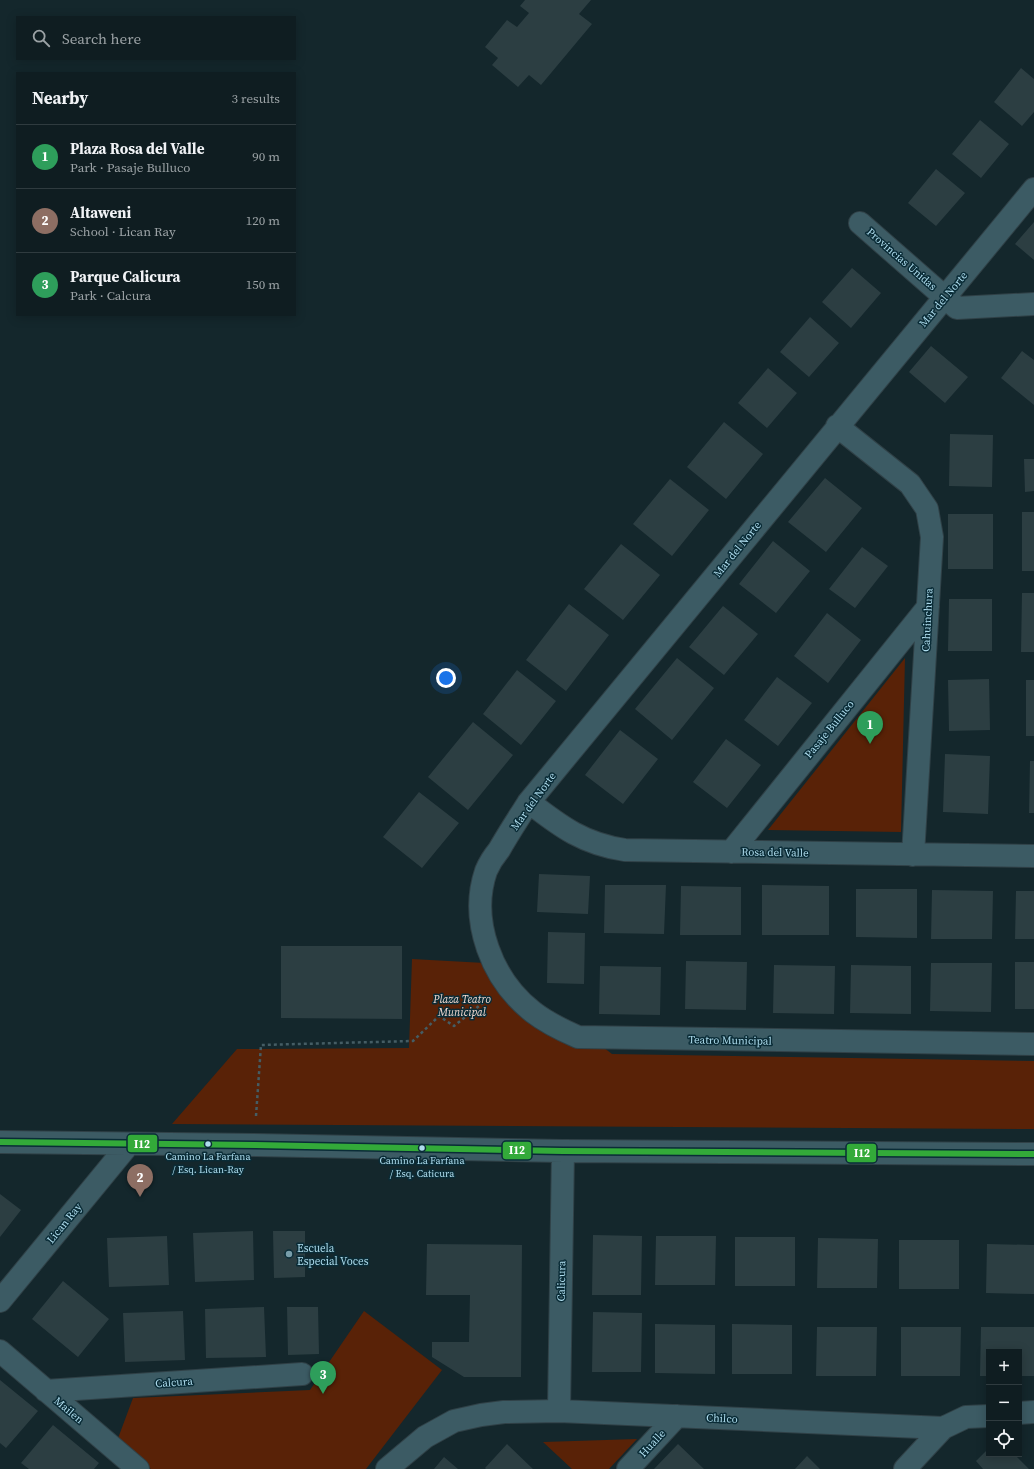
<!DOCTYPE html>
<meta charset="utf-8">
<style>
:root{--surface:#0f1d21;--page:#1d2a2e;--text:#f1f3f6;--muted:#9ba2a5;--line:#2f3b3f;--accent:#7c3aed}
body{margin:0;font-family:"Source Serif 4",serif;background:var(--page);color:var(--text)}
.controls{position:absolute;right:12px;bottom:12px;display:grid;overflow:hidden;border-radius:0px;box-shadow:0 2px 10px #0003}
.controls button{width:36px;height:36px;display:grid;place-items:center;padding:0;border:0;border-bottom:1px solid var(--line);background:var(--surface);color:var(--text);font:20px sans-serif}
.you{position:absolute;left:446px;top:678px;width:14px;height:14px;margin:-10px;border:3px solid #fff;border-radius:50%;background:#1a73e8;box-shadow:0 0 0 6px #1a73e833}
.badge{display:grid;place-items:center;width:26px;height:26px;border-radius:50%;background:var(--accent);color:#fff;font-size:13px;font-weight:700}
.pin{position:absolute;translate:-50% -33px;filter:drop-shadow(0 1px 2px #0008)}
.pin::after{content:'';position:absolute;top:21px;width:14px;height:12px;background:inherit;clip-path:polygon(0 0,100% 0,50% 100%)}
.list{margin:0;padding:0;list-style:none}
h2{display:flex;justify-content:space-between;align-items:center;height:52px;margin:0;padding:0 16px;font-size:17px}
h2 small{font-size:13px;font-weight:400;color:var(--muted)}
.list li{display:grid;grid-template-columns:26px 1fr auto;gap:12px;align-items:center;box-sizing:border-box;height:64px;padding:0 16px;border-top:1px solid var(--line)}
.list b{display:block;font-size:15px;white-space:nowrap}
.list p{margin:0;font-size:13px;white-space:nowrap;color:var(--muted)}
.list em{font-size:13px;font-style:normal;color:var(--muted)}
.icon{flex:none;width:22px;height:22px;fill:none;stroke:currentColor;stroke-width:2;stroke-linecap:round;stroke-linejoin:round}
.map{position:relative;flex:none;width:1034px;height:1469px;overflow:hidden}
.search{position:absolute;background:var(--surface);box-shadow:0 2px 10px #0003;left:16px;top:16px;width:280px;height:44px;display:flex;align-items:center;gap:10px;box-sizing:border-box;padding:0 14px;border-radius:0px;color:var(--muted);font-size:15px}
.panel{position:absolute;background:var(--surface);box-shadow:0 2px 10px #0003;left:16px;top:72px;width:280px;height:244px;border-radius:0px}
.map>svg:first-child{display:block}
</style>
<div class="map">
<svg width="1034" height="1469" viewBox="0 0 1034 1469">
<rect width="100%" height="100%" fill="#14272c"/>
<!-- green -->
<path fill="#592207" d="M905 658 901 832 768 830Z
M412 959 503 964 542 1009 599 1044 612 1054 1034 1061V1129L172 1124 237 1049 409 1048Z
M364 1311 442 1370 366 1469H151L117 1441 133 1398 310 1390Z
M637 1439 609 1469H572L543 1442Z"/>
<!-- building -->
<path fill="#2c3e42" d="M525 0H591L579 14 592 24 541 85 529 75 518 87 492 65 498 58 485 47 507 20 517 27 529 13 520 6Z
M1021 68 1034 79V112L1022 126 994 102Z
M980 120 1009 144 981 178 952 154Z
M936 169 965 193 936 226 908 203Z
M1034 222V260L1015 244Z
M852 268 881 293 851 328 822 302Z
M810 317 839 343 809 377 780 352Z
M931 346 968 377 945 403 909 372Z
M1022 351 1034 360V405L1001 378Z
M768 368 797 393 767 428 738 403Z
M724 422 763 454 726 499 687 467Z
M950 434 993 435 992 487 949 486Z
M1024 459H1034V491L1025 492Z
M825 478 862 508 826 552 788 522Z
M670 479 709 510 672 556 633 524Z
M1022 512H1034V571H1022Z
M948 514H993V569H948Z
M773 541 810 571 776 613 739 584Z
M621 544 660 575 623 620 584 589Z
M862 547 888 566 855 608 829 589Z
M1022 593H1034V652H1021Z
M949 599H992V651H948Z
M569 604 609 635 566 691 526 660Z
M723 606 758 634 724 675 689 647Z
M827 613 861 640 828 683 794 656Z
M677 658 714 688 672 740 635 709Z
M517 670 556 701 521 745 483 714Z
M777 677 812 703 778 746 744 720Z
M989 679 990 730 949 731 948 680Z
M1026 680H1034V736H1026Z
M473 722 513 755 468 810 428 777Z
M620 730 658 759 623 804 585 775Z
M726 739 761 765 727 808 693 782Z
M945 754 990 756 988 814 943 812Z
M1030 761H1034V813H1029Z
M419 792 459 823 422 868 383 837Z
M539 874 590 876 588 914 537 912Z
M605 885H666L664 934 604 933Z
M762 885 829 886V935H762Z
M681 886 741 887V935H680Z
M856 889H917V938L856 937Z
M932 890 993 891 992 939H931Z
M1016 891H1034V939H1015Z
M548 932 585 933 584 984 547 983Z
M281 946H402V1019L281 1018Z
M686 961 747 962 746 1010 685 1009Z
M1015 962H1034V1009H1015Z
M931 963H992L991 1012 930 1011Z
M774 965 835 966 834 1014 773 1013Z
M851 965 911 966V1014L850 1013Z
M600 966 661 967 660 1015 599 1014Z
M0 1194 21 1210 0 1237Z
M253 1231 254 1280 195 1282 193 1233Z
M273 1231H305V1277L274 1278Z
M593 1235 642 1236 641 1295H592Z
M167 1236 169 1285 109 1287 107 1238Z
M656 1236H716L715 1285H655Z
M735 1237H795V1286H735Z
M818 1238 878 1239 877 1288H817Z
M899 1240H959V1289H899Z
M427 1244 522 1245 521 1377H464L432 1357V1342H469L470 1295H426Z
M987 1244 1034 1245V1294L986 1293Z
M63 1281 109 1319 78 1357 32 1319Z
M264 1307 266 1357 206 1358 205 1309Z
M287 1307H318L319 1354 288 1355Z
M183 1311 185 1360 125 1362 123 1313Z
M593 1312 642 1313 641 1372H592Z
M655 1324 715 1325V1374L655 1373Z
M732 1324 792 1325V1374H732Z
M817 1327H877L876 1376H816Z
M901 1327H961L960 1376H901Z
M981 1327H1034V1376H1019V1352H989V1376H980Z
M0 1380 38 1411 6 1448 0 1443Z
M53 1425 99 1463 94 1469H29L21 1463Z
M507 1444 533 1469H486L485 1468Z
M678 1444 704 1469H654Z
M989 1448V1454H1014L1029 1469H983L976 1461Z
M807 1456 820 1469H795Z
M444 1457 458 1469H434Z"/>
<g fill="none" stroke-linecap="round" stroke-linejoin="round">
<defs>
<path id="street" d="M1034 189 528 803C518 819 508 834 499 850 494 856 489 864 486 871 469 921 492 980 533 1012 547 1023 562 1030 578 1037L1034 1044
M860 223 957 308 1034 304
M837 426 910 484 927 509 932 537 913 855
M529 802C561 827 584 844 625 850L1034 856
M731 852 928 607
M0 1142 255 1145 563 1151 1034 1154
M0 1301 129 1144
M0 1351 138 1469
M46 1391 302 1374
M559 1411 563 1151
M1019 1413 1034 1412
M387 1469 425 1437 454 1421 481 1415 504 1412 559 1411 943 1428 966 1417 989 1416
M628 1469 677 1416
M905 1469 943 1428"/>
</defs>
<!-- street casing -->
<use href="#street" stroke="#304147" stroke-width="24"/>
<!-- path -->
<path stroke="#455d64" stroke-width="2.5" stroke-dasharray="3 3" stroke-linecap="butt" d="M256 1116 261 1045 413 1041 439 1016 454 1026 484 1002"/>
<!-- street -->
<use href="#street" stroke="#3c5b64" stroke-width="22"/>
<defs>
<path id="bus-1" d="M0 1142 255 1145 563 1151 1034 1154"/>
</defs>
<!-- bus-1 casing -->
<use href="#bus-1" stroke="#0a2c37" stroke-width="9"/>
<!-- bus-1 -->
<use href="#bus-1" stroke="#33aa39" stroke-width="6"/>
</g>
<!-- markers -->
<g fill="#aedced" stroke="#0a2c37" stroke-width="1.5">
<circle cx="208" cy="1144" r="3.5"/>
<circle cx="422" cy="1148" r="3.5"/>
</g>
<circle fill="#789da9" stroke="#0a2c37" stroke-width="1.5" cx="289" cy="1254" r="4"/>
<g text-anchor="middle" stroke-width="3" stroke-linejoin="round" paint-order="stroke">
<!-- bus labels -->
<g font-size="10" fill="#aedced" stroke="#0a2c37">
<text x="208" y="1160">Camino La Farfana<tspan x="208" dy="13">/ Esq. Lican-Ray</tspan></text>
<text x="422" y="1164">Camino La Farfana<tspan x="422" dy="13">/ Esq. Caticura</tspan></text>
</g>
<!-- street labels -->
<g font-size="11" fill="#aedced" stroke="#0a2c37">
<text transform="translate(902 259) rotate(41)" y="4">Provincias Unidas</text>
<text transform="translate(943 299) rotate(-50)" y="4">Mar del Norte</text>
<text transform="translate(737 549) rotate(-51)" y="4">Mar del Norte</text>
<text transform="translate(927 620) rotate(-87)" y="4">Cahuinchura</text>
<text transform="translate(829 729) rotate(-51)" y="4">Pasaje Bulluco</text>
<text transform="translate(533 801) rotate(-54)" y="4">Mar del Norte</text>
<text transform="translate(775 852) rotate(1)" y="4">Rosa del Valle</text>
<text transform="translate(730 1040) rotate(1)" y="4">Teatro Municipal</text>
<text transform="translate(64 1223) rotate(-51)" y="4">Lican Ray</text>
<text transform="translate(561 1281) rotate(-89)" y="4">Calicura</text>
<text transform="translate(174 1382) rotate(-4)" y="4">Calcura</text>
<text transform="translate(69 1410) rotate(40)" y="4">Mailen</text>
<text transform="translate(722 1418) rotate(3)" y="4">Chilco</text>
<text transform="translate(652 1443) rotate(-47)" y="4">Hualle</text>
</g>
<!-- park labels -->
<g font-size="11" font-style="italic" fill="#f3dad0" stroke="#0a2c37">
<text x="462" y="1003">Plaza Teatro<tspan x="462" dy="13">Municipal</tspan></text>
</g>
<!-- poi labels -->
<g font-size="11" fill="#aedced" stroke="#0a2c37" text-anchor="start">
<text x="297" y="1252">Escuela<tspan x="297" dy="13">Especial Voces</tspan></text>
</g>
</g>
<g stroke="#0a2c37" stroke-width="1.5">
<rect x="127" y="1134" width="31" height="19" rx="4" fill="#33aa39"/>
<rect x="502" y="1141" width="30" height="19" rx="4" fill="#33aa39"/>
<rect x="846" y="1143" width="31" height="20" rx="4" fill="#33aa39"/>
</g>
<g font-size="11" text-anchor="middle" font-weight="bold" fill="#fff">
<text x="142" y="1148">I12</text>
<text x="517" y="1154">I12</text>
<text x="862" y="1157">I12</text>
</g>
</svg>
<div class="controls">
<button>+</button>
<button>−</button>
<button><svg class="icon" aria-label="locate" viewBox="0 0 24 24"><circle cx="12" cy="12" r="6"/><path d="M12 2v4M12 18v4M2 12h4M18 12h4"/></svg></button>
</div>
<div class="you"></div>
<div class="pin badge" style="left:870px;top:744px;background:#2e9e5b">1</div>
<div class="pin badge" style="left:140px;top:1197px;background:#8d6e63">2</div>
<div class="pin badge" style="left:323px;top:1394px;background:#2e9e5b">3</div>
<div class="search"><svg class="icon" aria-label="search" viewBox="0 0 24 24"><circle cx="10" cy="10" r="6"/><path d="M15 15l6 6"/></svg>Search here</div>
<section class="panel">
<h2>Nearby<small>3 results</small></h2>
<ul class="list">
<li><span class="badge" style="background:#2e9e5b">1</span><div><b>Plaza Rosa del Valle</b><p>Park · Pasaje Bulluco</p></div><em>90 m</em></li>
<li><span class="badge" style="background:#8d6e63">2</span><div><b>Altaweni</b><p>School · Lican Ray</p></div><em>120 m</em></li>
<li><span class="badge" style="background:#2e9e5b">3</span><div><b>Parque Calicura</b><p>Park · Calcura</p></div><em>150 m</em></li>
</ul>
</section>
</div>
